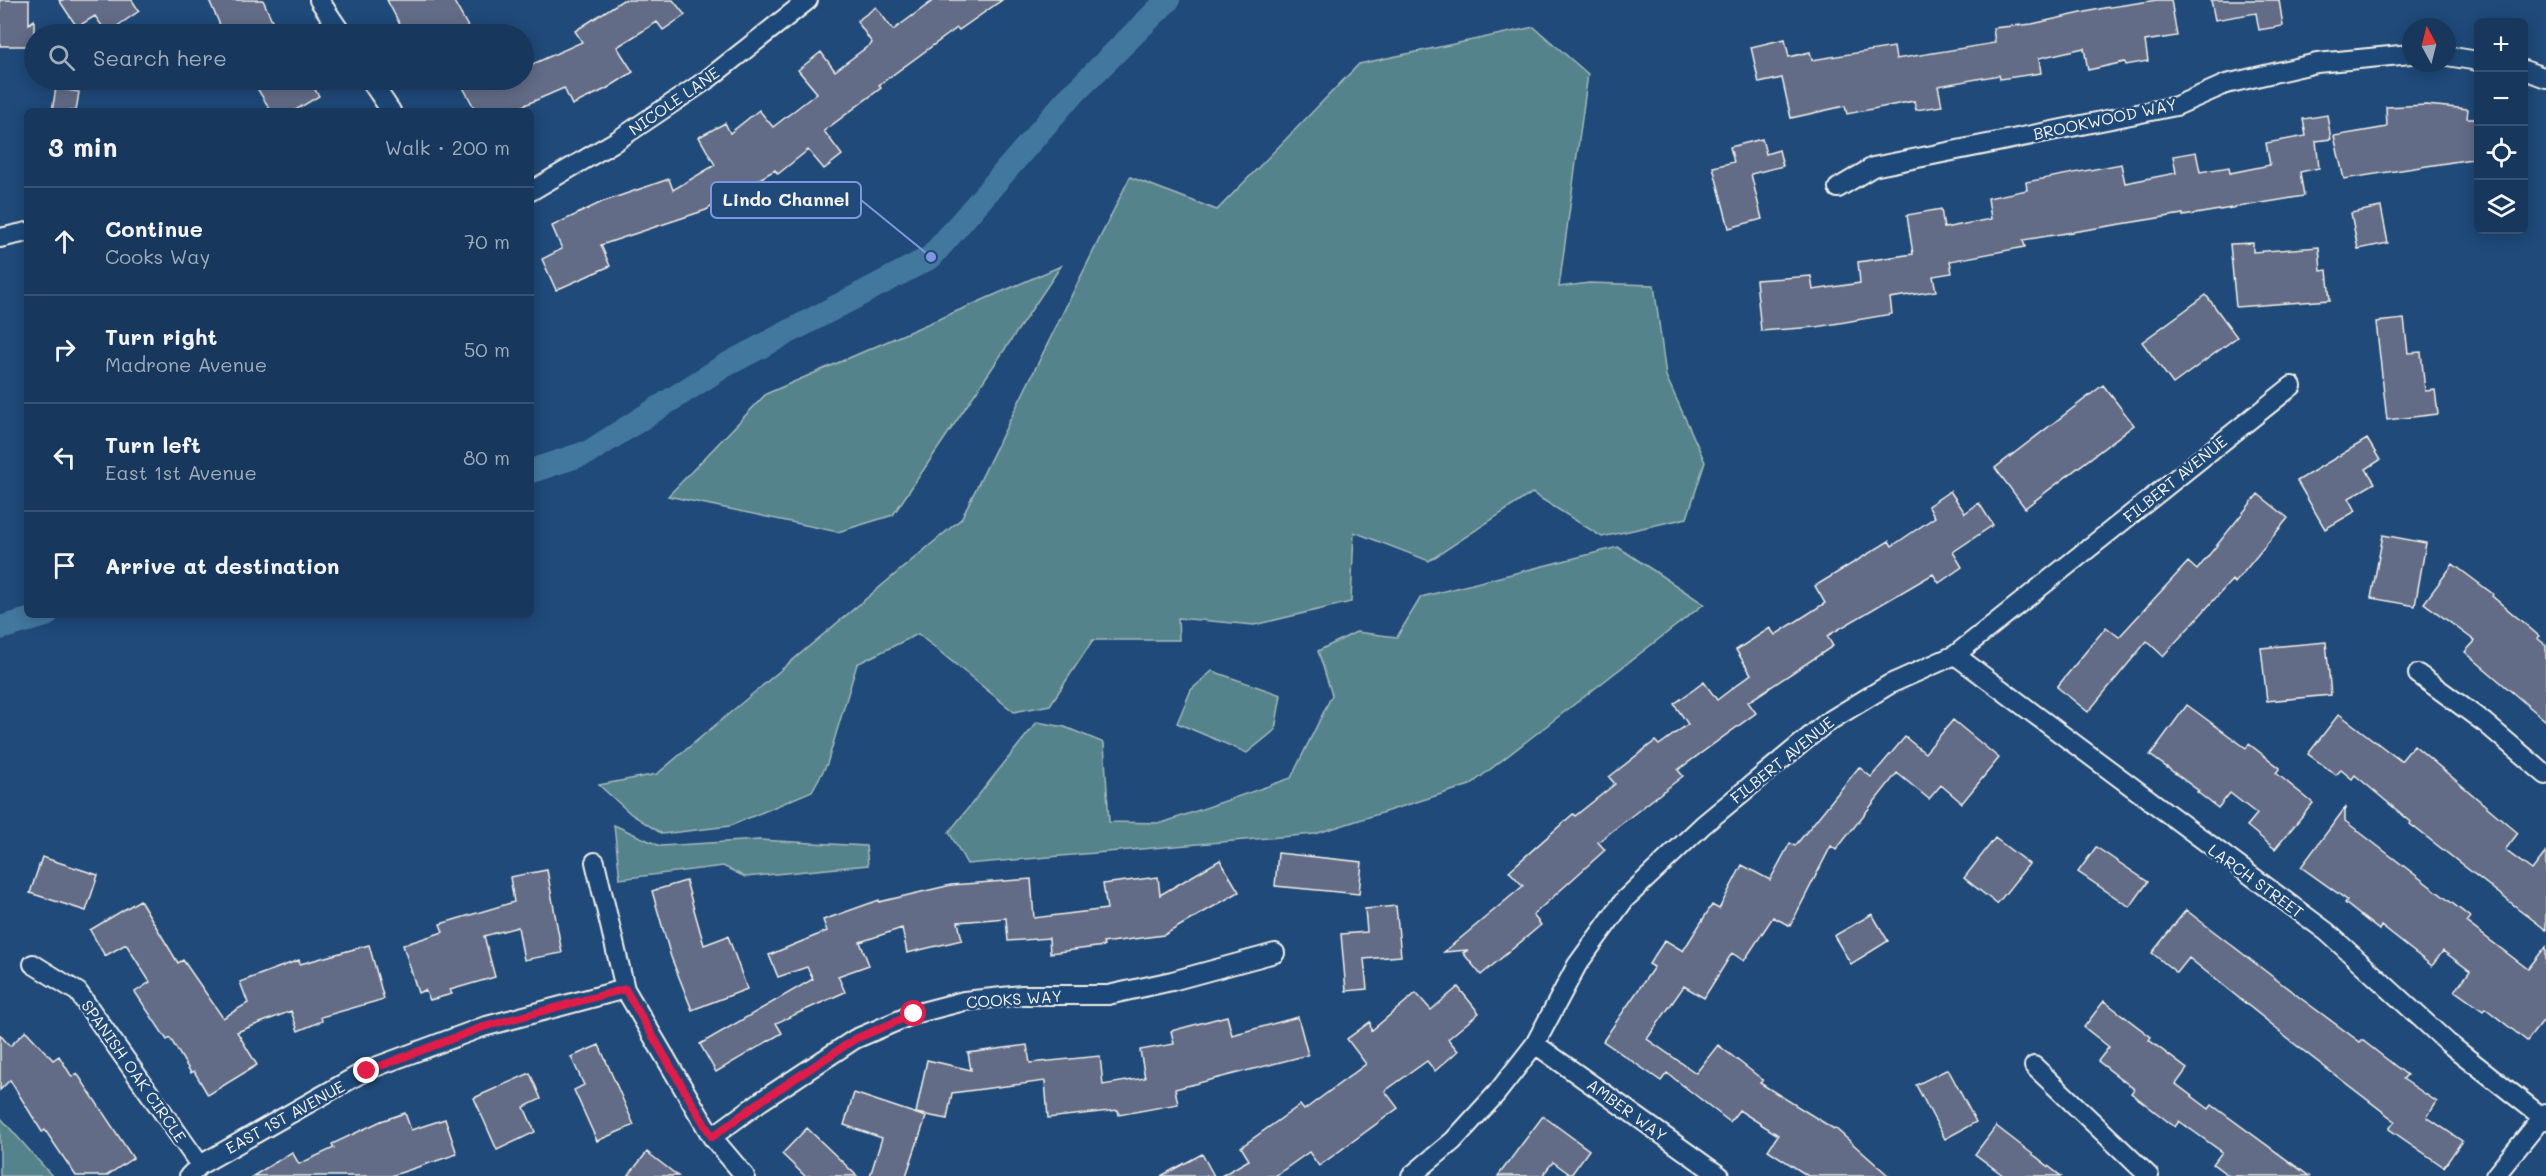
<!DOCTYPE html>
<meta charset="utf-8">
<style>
:root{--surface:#17385c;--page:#203f62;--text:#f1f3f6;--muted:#9eacbb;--line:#365272}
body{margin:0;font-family:Mali,sans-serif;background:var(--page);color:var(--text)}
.controls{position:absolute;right:18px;top:18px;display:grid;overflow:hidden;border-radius:9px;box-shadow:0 3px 15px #0003}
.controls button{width:54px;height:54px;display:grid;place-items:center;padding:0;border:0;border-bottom:2px solid var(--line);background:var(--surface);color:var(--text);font:30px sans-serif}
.compass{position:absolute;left:2402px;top:18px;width:54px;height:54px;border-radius:50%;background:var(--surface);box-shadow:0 3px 15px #0003;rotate:353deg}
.stop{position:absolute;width:18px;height:18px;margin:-14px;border:4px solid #e11d48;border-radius:50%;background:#fff}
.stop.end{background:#e11d48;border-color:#fff;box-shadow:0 2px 6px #0008}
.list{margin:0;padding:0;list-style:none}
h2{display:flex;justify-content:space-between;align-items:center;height:78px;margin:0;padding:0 24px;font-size:26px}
h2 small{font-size:20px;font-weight:400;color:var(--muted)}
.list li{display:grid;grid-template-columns:39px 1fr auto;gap:18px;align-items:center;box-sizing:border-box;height:108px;padding:0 24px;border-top:2px solid var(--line)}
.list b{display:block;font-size:22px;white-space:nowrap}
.list p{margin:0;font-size:20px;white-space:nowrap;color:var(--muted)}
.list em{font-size:20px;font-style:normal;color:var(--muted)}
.icon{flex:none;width:33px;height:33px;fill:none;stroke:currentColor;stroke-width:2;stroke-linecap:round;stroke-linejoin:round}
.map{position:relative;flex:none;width:2546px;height:1176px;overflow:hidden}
.search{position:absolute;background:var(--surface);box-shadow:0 3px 15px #0003;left:24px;top:24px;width:510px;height:66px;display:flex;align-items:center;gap:15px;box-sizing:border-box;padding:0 21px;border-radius:33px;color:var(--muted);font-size:22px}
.panel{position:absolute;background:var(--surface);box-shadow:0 3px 15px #0003;left:24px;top:108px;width:510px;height:510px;border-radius:9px}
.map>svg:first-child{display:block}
</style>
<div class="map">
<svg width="2546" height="1176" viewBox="0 0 2546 1176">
<rect width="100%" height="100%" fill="#1f4a7a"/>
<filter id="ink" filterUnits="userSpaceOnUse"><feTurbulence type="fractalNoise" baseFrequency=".0167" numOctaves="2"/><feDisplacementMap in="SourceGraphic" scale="12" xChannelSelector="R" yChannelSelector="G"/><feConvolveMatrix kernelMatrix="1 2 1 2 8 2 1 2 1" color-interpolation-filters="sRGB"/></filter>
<g filter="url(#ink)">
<!-- green -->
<path fill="#55838c" stroke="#a4baba" stroke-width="1.5" d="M1534 27 1588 74 1559 287 1589 283 1654 285 1666 376 1705 462 1687 518 1602 537 1532 493 1429 561 1354 532 1351 602 1254 625 1178 618 1179 640H1093L1050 705 1014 712 918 634 857 664 827 764 812 791 730 826 662 834 631 814 599 785 657 774 961 519 1130 177 1217 210 1359 64Z
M1061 266 893 515 838 532 668 496 766 394Z
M1618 547 1704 604 1470 785 1315 834 967 864 949 832 1037 722 1065 727 1104 743 1109 822 1162 823 1291 778 1332 695 1318 651 1356 632 1397 637 1421 597Z
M1212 671 1281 695 1275 730 1247 753 1177 723 1191 690Z
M614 825 660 846 759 840 866 846 868 865 745 877 723 866 620 879Z
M0 1117 52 1176H0Z"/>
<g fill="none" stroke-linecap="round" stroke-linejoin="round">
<!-- canal -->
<path stroke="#42789e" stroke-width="24" d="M531 471 589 452 724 366 931 257 1065 102 1168 0
M0 628 46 615"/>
</g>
<!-- building -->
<path fill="#646c87" stroke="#f4f1e8" stroke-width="1.5" d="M0 0H29V24L34 20V46H0Z
M59 0H132L139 11 107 33 95 16 77 27Z
M209 0H263L278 34H224Z
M387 0H453L472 34H405Z
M623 0H673L685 15 663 30 657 22 617 47 633 72 606 89 572 105 564 88 511 111H476L459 80H524V68L582 42 575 31Z
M934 0H1002L959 30 957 28 879 85 881 88 824 131 842 155 824 169 808 150 778 174 775 170 706 210 601 245 610 266 556 290 542 259 562 249 552 226 602 202 669 179 673 190 715 165 699 137 725 123 730 133 759 110 773 127 817 93 798 70 821 52 835 71 872 43 857 21 876 7 893 30Z
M2157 0H2171L2177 36 2145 41 2148 61 2126 65 2125 62 2088 70 2084 48 2039 58 2041 73 2000 79 1999 75 1938 86 1942 106 1916 110 1914 101 1847 114 1845 106 1791 118 1782 78 1759 83 1751 47 1785 39 1789 57 1810 52 1812 60 1894 47 1896 59 1995 43 1993 28 2032 24 2104 8Z
M2211 0H2279L2283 26 2259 30 2256 13 2215 20Z
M252 80H309L319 96 294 111H271Z
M56 88 79 92 76 111H52Z
M2426 105 2468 109 2467 118H2478V158L2344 179 2334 136 2387 127 2386 107Z
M2327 115 2331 139 2316 141 2319 168 2300 172 2304 196 2183 216V214L2023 240 2025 247 1950 261 1952 273 1933 276 1936 291 1890 298 1892 314 1816 327 1761 331 1756 280 1811 276 1813 290 1860 283 1858 262 1913 254 1907 215 1941 209 1944 228 1991 219 1988 198 2027 190 2026 182 2121 164 2125 183 2176 173 2173 156 2196 152 2200 172 2229 167 2230 173 2270 165 2266 143 2306 136 2303 119Z
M1762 139 1766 154 1779 150 1783 166 1751 174 1762 219 1729 228 1713 167 1734 162 1730 147Z
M2381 207 2388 243 2358 249 2351 213Z
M2253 243V252L2319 247 2321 271 2327 270 2330 300 2236 307 2230 244Z
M2206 295 2237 337 2173 384 2142 342Z
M2404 319 2408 353 2421 352 2425 391 2435 390 2438 414 2387 420 2376 322Z
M2103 385 2134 425 2025 508 1995 468Z
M2367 439 2380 460 2366 469 2375 483 2349 498 2356 511 2325 529 2297 481Z
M1950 491 1965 513 1979 503 1993 525 1953 552 1962 567 1939 583 1933 574 1827 636 1833 646 1748 702 1756 713 1678 770 1683 776 1598 842 1605 850 1533 915 1541 925 1481 975 1463 953 1468 950 1444 952 1523 886 1509 871 1573 814 1575 816 1615 784 1609 777 1655 741 1659 745 1688 724 1674 704 1704 682 1717 700 1751 674 1736 650 1770 628 1775 635 1825 603 1815 586 1889 541 1892 546 1935 517 1928 506Z
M2258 494 2288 518 2235 583 2232 580 2163 656 2147 641 2088 712 2057 687 2106 627 2119 637 2188 562 2197 570Z
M2383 535 2426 543 2415 606 2371 598Z
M2453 564 2493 594 2492 596 2539 636 2537 638 2546 645V721L2465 652 2475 641 2424 603Z
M2326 642 2331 695 2267 701 2261 648Z
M2187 705 2246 748 2249 744 2280 768 2276 773 2313 803 2275 849 2247 826 2257 814 2230 793 2218 808 2197 792 2199 791 2150 755Z
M2339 714 2401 761 2414 745 2518 833 2505 850 2532 870 2546 852V930L2410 824 2411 822 2355 775 2352 779 2341 770 2336 775 2308 754Z
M1953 720 1999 758 1962 803 1941 785 1929 799 1897 773 1836 850 1831 846 1790 926 1773 917 1744 961 1732 953 1704 998 1684 986 1647 1039 1696 1073 1718 1045 1763 1080 1760 1083 1834 1129 1835 1128 1889 1176H1808L1768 1150 1778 1135 1739 1110 1730 1122 1667 1073 1661 1081 1603 1041 1654 967 1649 964 1665 940 1683 951 1712 905 1719 909 1742 865 1770 880 1790 843 1795 846 1859 767 1871 777 1905 737 1925 753Z
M2345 808V821L2470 917 2466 922 2528 969 2546 946V1017L2527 1041 2485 1008 2483 1011 2455 991 2470 971 2443 951 2432 966 2381 926 2379 930 2345 903 2347 900 2301 867Z
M1995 838 2029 864 1997 904 1964 878Z
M2096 847 2148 882 2130 907 2078 872Z
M1278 853 1362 862 1359 894 1275 886Z
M42 857 98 875 86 911 30 893Z
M1220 860 1239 892 1164 935 1103 943 1104 946 1050 953 1049 938 1008 941 1006 918 958 922 962 940 907 953 902 928 860 942 869 965 838 976 845 992 776 1023 782 1033 716 1072 700 1044 813 979 807 967 778 977 769 955 827 931 823 920 879 900V902L951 885 1031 879 1034 918 1107 909 1103 884 1158 877 1160 895Z
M547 870 562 953 524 960 518 927 484 936 495 977 450 990 452 994 430 1000 425 990 418 993 403 945 443 932 440 924 514 902 510 877Z
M686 881 704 945 728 936 747 989 692 1010 671 957 652 891Z
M140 900 178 963 183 960 223 1018 248 1003 240 982 299 960 300 964 369 945 384 999 321 1017 322 1021 298 1031 291 1011 237 1032 257 1065 208 1095 194 1071 191 1073 170 1038 167 1040 135 992 150 982 126 944 105 956 90 930Z
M1396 906 1401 956 1364 959 1367 989 1346 991 1341 934 1367 932 1365 909Z
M2186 910 2303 1000 2360 1042 2362 1040 2407 1075 2403 1079 2437 1102 2427 1117 2462 1141 2444 1167 2389 1129 2395 1121 2279 1032 2280 1031 2189 958 2177 973 2152 953Z
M1872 914 1888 941 1851 964 1834 936Z
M1458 987 1479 1013 1448 1039 1458 1051 1435 1071 1427 1061 1385 1091 1398 1108 1319 1166 1309 1152 1275 1176H1221L1249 1160 1241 1147 1300 1105 1304 1110 1366 1064 1347 1039 1370 1022 1371 1031 1416 993 1431 1010Z
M2104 1001 2151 1037 2149 1040 2187 1069 2176 1084 2209 1109 2212 1105 2309 1176H2229L2213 1164 2222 1152 2179 1121 2175 1127 2131 1093 2134 1089 2098 1061 2109 1047 2084 1027Z
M1227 1016 1232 1035 1298 1017 1308 1055 1175 1089 1178 1104 1119 1115 1118 1110 1048 1118 1045 1081 952 1093 947 1119 916 1113 927 1060 971 1070 968 1053 1027 1045 1030 1063 1100 1056 1103 1085 1145 1078 1140 1050 1174 1044 1171 1031Z
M26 1031 53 1060 59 1056 72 1077 77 1073 133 1158 106 1176H76L45 1130 42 1132 10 1080 0 1090V1035L10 1046Z
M599 1045 634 1125 597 1141 574 1090 584 1085 571 1057Z
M1948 1069 1976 1122 1945 1139 1916 1085Z
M530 1073 541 1099 524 1107 535 1132 497 1150 474 1098Z
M854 1093 926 1117 906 1176H870L882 1138 844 1125Z
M405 1113 411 1130 445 1119 457 1154 391 1176H253L292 1152 299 1164 334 1148 332 1144 381 1121Z
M1543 1116 1589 1150 1571 1175 1553 1162 1542 1176H1498Z
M1996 1126 2061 1176H2004L1975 1154Z
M807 1128 857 1176H805L782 1154Z
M647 1152 678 1176H628Z
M1202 1154 1214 1176H1161Z"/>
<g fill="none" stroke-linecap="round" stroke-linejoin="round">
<defs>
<path id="street" d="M319 0 342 34
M2447 56 2478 61
M2524 70 2546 78
M370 80 391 111
M1838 188 1873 167 2176 106 2226 84 2317 63 2411 54
M531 191 616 141 708 79 808 0
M0 238 27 232
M1955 655 2327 932 2448 1043 2546 1120
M2418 674 2485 723 2546 775
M595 862 625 989 712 1137 745 1176
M33 964 78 992 200 1165
M1535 1044 1720 1176
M2034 1066 2149 1176
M712 1137 761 1101 855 1039 914 1014 964 1001 1022 995H1108L1172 981 1275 953
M189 1176 200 1165 367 1070 483 1027 625 989
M1411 1176 1453 1141 1496 1094 1535 1044 1577 965 1625 899 1703 825 1826 723 1890 684 1955 655 2292 386
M2495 1176 2546 1113"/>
</defs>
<!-- street casing -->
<use href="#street" stroke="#f4f1e8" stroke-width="22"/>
<!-- street -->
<use href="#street" stroke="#1f4a7a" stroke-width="18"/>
</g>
</g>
<g fill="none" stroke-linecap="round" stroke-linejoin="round" filter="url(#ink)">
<!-- route -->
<path stroke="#e11d48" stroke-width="8" d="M367 1071 483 1027 625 989 712 1137 761 1101 855 1039 914 1014"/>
</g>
<g text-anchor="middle" stroke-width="5" stroke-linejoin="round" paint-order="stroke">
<!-- street labels -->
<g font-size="16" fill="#f4f1e8" stroke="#1f4a7a">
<text transform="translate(674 101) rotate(-35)" y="6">NICOLE LANE</text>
<text transform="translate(2105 119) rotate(-12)" y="6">BROOKWOOD WAY</text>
<text transform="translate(2175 479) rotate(-39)" y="6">FILBERT AVENUE</text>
<text transform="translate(1782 760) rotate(-39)" y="6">FILBERT AVENUE</text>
<text transform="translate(2256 881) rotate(36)" y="6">LARCH STREET</text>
<text transform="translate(1014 999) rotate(-4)" y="6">COOKS WAY</text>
<text transform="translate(134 1071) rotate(55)" y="6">SPANISH OAK CIRCLE</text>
<text transform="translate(1627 1110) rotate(36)" y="6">AMBER WAY</text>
<text transform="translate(285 1117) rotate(-29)" y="6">EAST 1ST AVENUE</text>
</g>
</g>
<!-- callouts -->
<path fill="none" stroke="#7e97df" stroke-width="2" d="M931 257L861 200"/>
<circle fill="#7e97df" stroke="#1f4a7a" stroke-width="2" cx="931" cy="257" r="6"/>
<rect fill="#1f4a7a" stroke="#7e97df" stroke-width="2" x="711" y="182" width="150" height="36" rx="6"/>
<g font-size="18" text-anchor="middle" font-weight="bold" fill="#f4f1e8">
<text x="786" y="206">Lindo Channel</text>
</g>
</svg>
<div class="controls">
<button>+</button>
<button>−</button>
<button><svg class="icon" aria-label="locate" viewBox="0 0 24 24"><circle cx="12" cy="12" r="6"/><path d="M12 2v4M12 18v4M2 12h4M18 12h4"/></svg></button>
<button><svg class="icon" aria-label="layers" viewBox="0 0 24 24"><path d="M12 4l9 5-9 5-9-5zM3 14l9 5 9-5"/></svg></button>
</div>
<svg class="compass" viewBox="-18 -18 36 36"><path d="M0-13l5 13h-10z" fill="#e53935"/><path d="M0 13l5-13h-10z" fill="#9eacbb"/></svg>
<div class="stop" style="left:914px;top:1014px"></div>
<div class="stop end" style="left:367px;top:1071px"></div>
<div class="search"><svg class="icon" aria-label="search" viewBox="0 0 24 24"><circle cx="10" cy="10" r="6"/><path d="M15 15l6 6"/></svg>Search here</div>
<section class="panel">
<h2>3 min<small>Walk · 200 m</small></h2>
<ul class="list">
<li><svg class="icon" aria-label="ahead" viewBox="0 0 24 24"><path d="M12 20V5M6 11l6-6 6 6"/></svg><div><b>Continue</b><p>Cooks Way</p></div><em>70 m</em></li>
<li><svg class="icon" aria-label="right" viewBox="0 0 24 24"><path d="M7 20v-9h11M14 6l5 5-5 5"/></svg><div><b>Turn right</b><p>Madrone Avenue</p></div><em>50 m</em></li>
<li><svg class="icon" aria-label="left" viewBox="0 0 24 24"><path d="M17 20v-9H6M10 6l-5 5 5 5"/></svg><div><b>Turn left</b><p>East 1st Avenue</p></div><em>80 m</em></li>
<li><svg class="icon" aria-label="arrive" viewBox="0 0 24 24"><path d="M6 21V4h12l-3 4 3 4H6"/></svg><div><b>Arrive at destination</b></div></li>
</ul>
</section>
</div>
